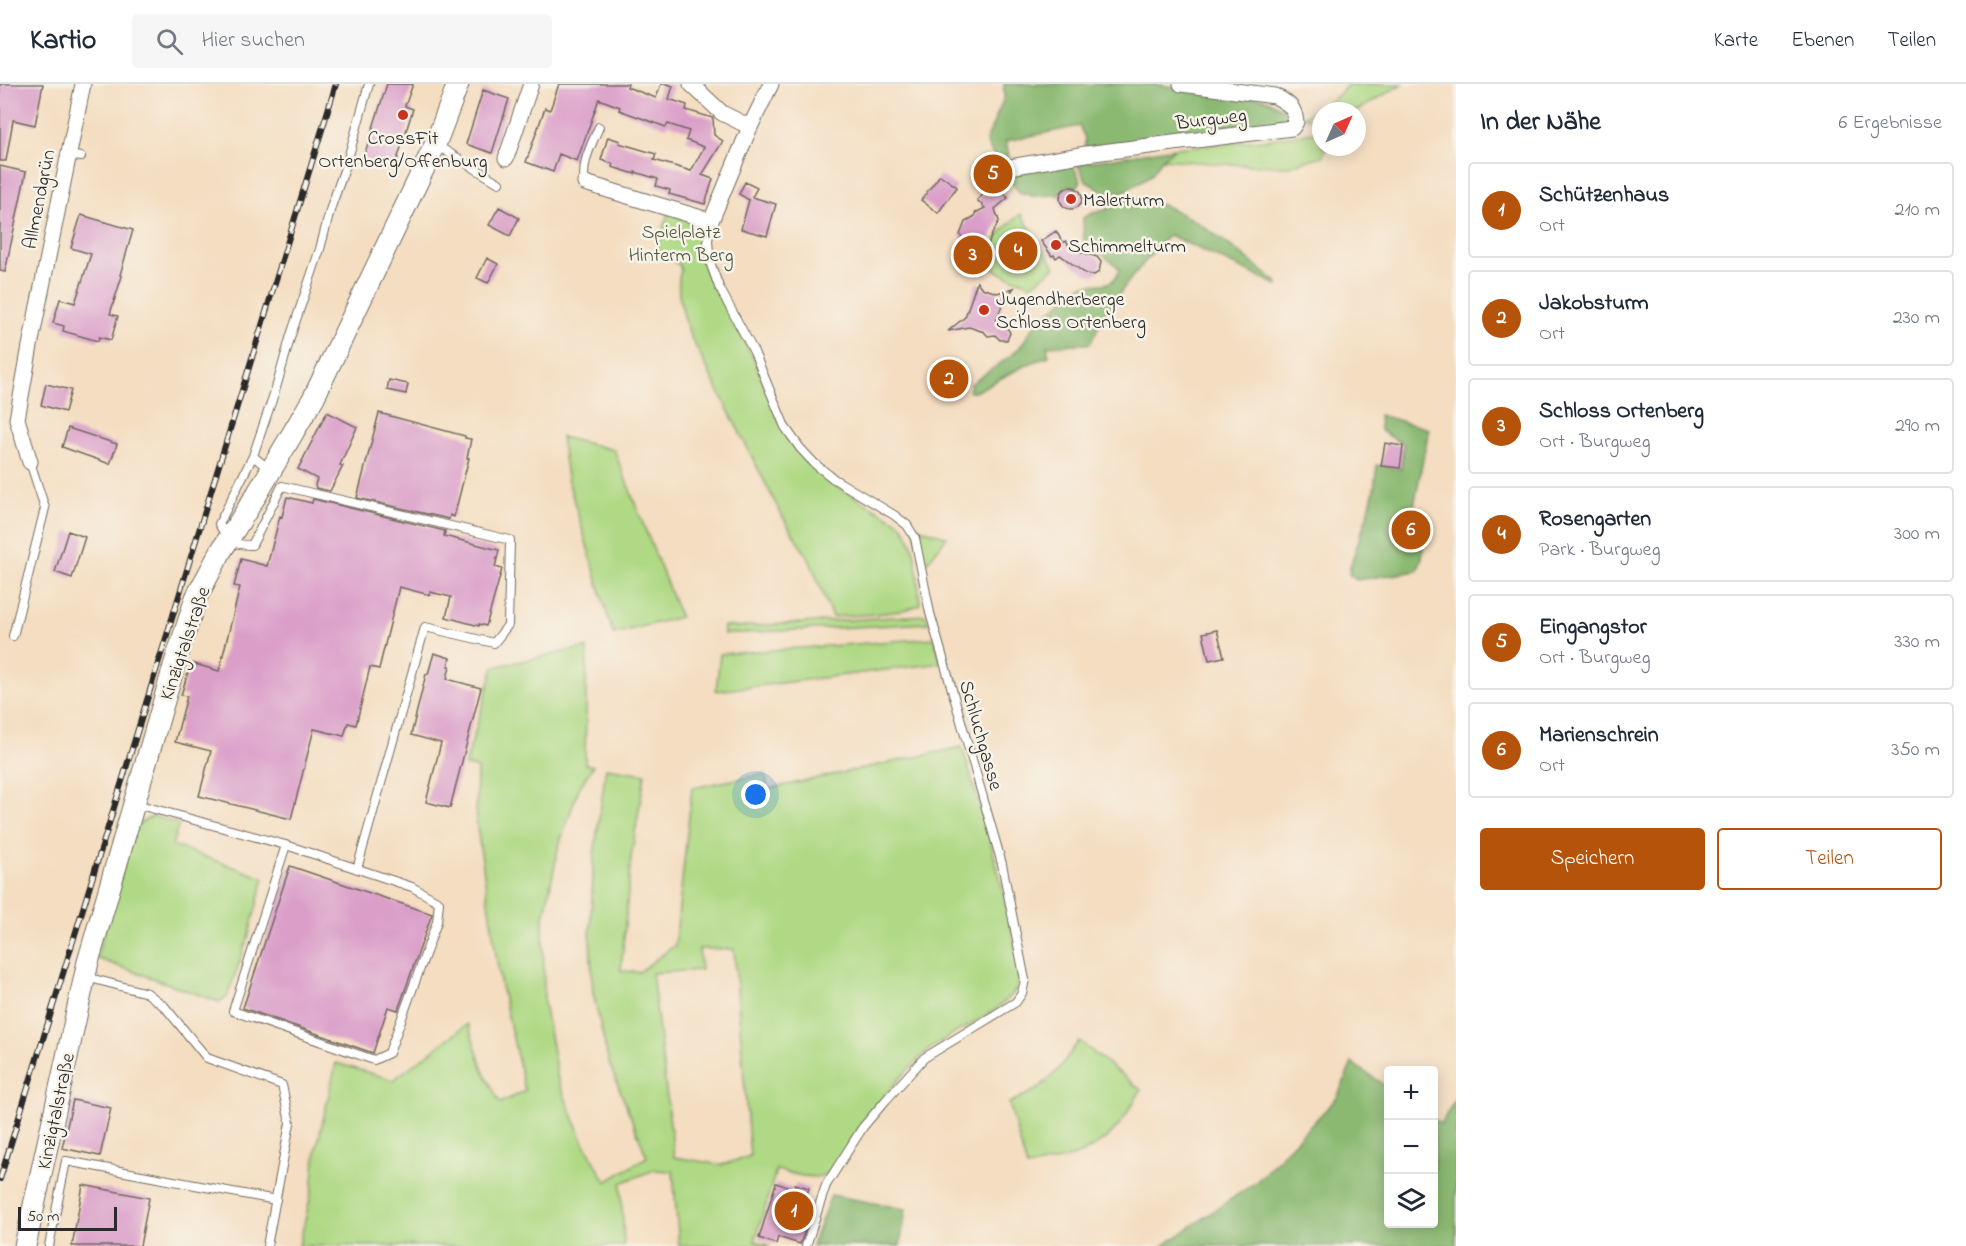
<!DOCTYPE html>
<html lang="de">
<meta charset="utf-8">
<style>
:root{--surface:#fff;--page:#f6f6f7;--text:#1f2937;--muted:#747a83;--line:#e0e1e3;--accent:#b45309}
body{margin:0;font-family:"Indie Flower",sans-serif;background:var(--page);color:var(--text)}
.controls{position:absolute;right:18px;bottom:18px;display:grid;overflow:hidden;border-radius:6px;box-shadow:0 3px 15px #0003}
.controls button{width:54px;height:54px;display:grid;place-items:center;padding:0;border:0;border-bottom:2px solid var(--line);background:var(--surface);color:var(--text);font:30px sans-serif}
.compass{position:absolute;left:1312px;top:18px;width:54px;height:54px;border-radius:50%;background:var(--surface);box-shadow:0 3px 15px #0003;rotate:45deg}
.scale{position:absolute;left:18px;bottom:15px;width:99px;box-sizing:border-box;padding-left:6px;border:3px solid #2b2b2b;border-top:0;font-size:16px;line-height:21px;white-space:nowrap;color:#2b2b2b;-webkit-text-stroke:4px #f7f3e8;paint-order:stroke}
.you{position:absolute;left:756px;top:711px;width:21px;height:21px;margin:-15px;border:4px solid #fff;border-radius:50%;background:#1a73e8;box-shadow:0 0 0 9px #1a73e833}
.badge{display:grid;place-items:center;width:39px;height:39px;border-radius:50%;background:var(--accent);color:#fff;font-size:20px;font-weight:700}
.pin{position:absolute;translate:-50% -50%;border:3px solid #fff;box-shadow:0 2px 6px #0006}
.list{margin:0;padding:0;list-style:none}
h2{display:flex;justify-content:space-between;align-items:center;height:78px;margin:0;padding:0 24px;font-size:26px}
h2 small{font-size:20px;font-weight:400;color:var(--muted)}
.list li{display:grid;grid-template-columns:39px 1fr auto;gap:18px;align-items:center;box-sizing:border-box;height:96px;margin:0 12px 12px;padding:0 12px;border:2px solid var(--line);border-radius:6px}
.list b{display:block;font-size:22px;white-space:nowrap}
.list p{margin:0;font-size:20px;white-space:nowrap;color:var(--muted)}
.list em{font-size:20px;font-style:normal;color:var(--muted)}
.actions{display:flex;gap:12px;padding:18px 24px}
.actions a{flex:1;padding:14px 0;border:2px solid var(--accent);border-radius:6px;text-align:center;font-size:21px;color:var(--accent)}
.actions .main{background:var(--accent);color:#fff}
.icon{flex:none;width:33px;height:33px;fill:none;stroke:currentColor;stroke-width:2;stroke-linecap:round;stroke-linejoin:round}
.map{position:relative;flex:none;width:1456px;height:1162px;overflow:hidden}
header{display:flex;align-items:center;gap:36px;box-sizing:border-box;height:84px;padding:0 30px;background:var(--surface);border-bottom:2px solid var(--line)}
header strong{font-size:28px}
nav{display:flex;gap:33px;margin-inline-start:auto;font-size:21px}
.search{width:420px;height:54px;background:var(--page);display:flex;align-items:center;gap:15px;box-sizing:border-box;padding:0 21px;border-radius:6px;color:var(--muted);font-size:22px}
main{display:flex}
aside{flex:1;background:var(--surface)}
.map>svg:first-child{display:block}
</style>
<header>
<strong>Kartio</strong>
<div class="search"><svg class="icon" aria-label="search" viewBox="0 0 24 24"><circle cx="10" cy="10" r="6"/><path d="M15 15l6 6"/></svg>Hier suchen</div>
<nav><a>Karte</a><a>Ebenen</a><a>Teilen</a></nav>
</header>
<main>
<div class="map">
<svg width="1456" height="1162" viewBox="0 0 1456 1162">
<rect width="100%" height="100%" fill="#f7f3e8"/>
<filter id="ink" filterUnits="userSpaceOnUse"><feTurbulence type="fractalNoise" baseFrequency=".0167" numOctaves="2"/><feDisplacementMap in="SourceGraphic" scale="12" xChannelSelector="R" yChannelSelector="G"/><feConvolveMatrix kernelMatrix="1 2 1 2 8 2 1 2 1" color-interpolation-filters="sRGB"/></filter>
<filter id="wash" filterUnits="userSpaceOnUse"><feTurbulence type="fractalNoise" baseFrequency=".008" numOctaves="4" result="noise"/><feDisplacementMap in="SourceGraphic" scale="24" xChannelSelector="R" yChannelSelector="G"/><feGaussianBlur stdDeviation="1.35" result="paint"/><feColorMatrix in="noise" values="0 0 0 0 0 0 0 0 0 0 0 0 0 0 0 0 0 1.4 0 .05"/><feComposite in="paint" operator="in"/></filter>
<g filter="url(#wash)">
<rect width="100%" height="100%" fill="#f4ddc0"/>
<!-- green -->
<path fill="#afd984" stroke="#6d8258" stroke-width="1.5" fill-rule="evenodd" d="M1349 0H1402L1357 27H1321V36H1311L1304 32 1334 15Z
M1321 47V63H1326L1323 72 1288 82 1222 80 1162 75 1175 64 1264 56Z
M668 129 700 138 704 180 707 190C722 217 738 243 751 270 771 310 779 356 815 386 840 407 872 422 900 439 919 460 917 494 920 520 904 531 853 531 832 533L810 477 781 430 690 251C684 232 674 206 681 186L679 181 658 167 657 163Z
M1021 130 1055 183 1032 201 1005 191 986 181C995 155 998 147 1021 130Z
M561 353 614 366 680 533 613 550 567 393Z
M913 442 947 453 925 481Z
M925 531 929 539 724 550V542L739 543Z
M934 554 941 579 716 607 720 570Z
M583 564H587L585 680 593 682 579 704 559 761 543 838 544 919 558 996 582 1055 606 1098 647 1073 609 979 593 909 590 853 594 772 606 684 645 690 631 773 621 887 639 888 675 861 692 704 765 690 768 705 962 663C980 723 999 782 1011 843 1014 860 1021 881 1019 897 1014 925 950 948 930 965 904 987 880 1016 859 1043 847 1058 841 1085 821 1092 811 1096 787 1088 776 1086L755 1157 771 1162H679L673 1087 654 1086 621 1099 624 1162H299L312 1106 316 1067 336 979 393 996 468 940 483 986 500 1019 525 1007 500 897 476 736 477 684 465 682 494 583ZM699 865H734L750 1072 722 1081 674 1073 652 889 701 886Z
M153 732 179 740 172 761 264 794 248 854 227 913 219 918 96 874 134 748 140 739Z
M1079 957 1141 1006C1133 1018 1127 1031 1118 1042 1093 1072 1062 1076 1027 1084L1009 1019 1038 1005 1057 987Z"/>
<!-- forest -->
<path fill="#8bb972" stroke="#5b724e" stroke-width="1.5" d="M1004 0H1152L1266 15 1287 27 1289 34 1286 39 1085 64V54L1079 42 1006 57 1010 79 1000 84 986 57 1004 14Z
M1175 64 1162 75 1151 91 1127 106 1113 110 1103 108 1087 98 1077 80Z
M1054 82H1073L1081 97 1077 103 1066 102 1059 111 1032 112 1026 109 1021 110 1007 93 1030 84Z
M1130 115C1180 114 1239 170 1278 199L1277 201 1169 151C1138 184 1109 218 1090 260 1076 259 1062 262 1047 262L1049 272 1028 280 975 308H969L971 300 1013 270 1020 263 1036 239 1082 201C1101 199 1113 205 1120 185L1102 170 1084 164 1083 134 1093 129 1105 126Z
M1379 331 1429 345 1411 437C1411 460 1433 452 1417 487L1356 496 1349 490 1350 483 1369 426 1374 405 1377 381 1401 385 1404 361 1380 346Z
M1352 979 1388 1004V1140H1434V1035L1441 1040 1456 1013V1162H1163L1257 1097 1337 1014Z
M831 1111 906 1125 900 1162H812Z"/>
<g id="blocks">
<!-- building -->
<path fill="#da9ec9" d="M0 0H43L35 41 13 36 6 77H0Z
M387 0H413L405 22 413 25 394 86 363 75Z
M559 0H628L627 3 656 14 661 0H667L673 2 669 15 687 21 686 26 713 34 714 51 723 57 702 91 713 95 705 120 669 110 670 106 656 102 658 95 635 88V90L612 83 613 80 601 76 608 53 620 57 619 59 656 70 654 76 691 87 704 63 686 56 689 47 668 40 666 43 619 26 620 23 599 15 577 77 559 70 553 88 526 78 545 24 550 26Z
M483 6 509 15 492 69 466 60Z
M0 82 26 88 5 188 0 187Z
M940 91 957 103 938 129 921 116Z
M745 98 757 104 752 113 776 120 767 152 741 145 749 116 739 110Z
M996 99 1008 114 995 125 999 137 992 150 978 188 973 176 962 166 963 162 961 158 963 155 960 151 965 138 975 132V129L985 124 977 116Z
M1060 114a11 11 0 1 1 22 0a11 11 0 1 1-22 0Z
M499 123 519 134 510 152 489 141Z
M81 131 133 146 120 191 122 192 110 230 118 232 111 256 99 253 98 257 63 247 64 242 53 239 60 215 75 219 91 170 71 164Z
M1056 147 1063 159 1066 157 1071 165 1097 173 1101 178 1099 188 1094 191 1086 190 1060 171 1056 174 1054 171 1052 172 1041 157Z
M487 174 498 180 488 199 477 194Z
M977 198 982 204 997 209 1014 204 1003 218 996 238 1008 245 1010 249 1007 256H1000L995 251 988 252 984 248 969 243 948 247 965 233Z
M942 295a7 7 0 1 1 14 0a7 7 0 1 1-14 0Z
M389 296 408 300 406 310 387 306Z
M46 300 71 306 65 328 41 321Z
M327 328 357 343 340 381 343 382 330 407 316 404 315 401 317 395 298 385Z
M379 329 465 352V354L471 355 467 374H469L454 433 450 431 449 435 357 414Z
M68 344 117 360 110 380 62 363Z
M1385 359 1403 362 1400 384 1381 382Z
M287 413 312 419 313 415 445 447 444 452 499 466 495 483 502 485 486 542 479 540V542L446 533 451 513 430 508V511L399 503 379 585 370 583 356 641 348 639 344 652 314 645 291 735 199 712 211 667 175 658 187 612 181 611 191 579 219 587 240 503 234 502 241 475 267 482 280 432 282 433Z
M68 447 85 453 72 494 55 488Z
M1217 546 1224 573 1209 576 1203 549Z
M434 569 450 574 448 582H450L447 595 481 604 450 724 426 718 441 659 411 651 426 590H428Z
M290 782 432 830 398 926 388 923 373 969 243 924Z
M73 1016 111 1024 100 1072 62 1064Z
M776 1099 794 1105 795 1100 809 1104 795 1143 805 1146 800 1160 778 1153 776 1160 759 1154Z
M83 1101 149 1114 140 1162H72Z"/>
</g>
</g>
<g filter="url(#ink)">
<use href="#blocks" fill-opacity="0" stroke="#71695f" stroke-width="1.5"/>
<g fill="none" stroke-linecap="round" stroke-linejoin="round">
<defs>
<path id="service" d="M436 61 499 99
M68 71 81 73
M585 99C581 79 591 62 599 43
M711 137 708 157 710 178 719 203 754 268 785 343 800 364 815 380 834 395 894 431 907 441 915 454 930 529 1002 780 1025 896 1022 909 1016 918 924 974 886 1016 863 1043 826 1101 806 1162
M253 372 219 440C229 458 231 461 252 461L282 402 510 456 508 541 494 559 425 543 357 785
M270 386 253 372 276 304 291 251 320 165 331 123 347 78 369 0
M13 552 45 424 30 378
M136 720 289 762 412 803 439 818 437 838 389 969 374 976 233 927 286 761
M86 893 147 909 165 923 207 974 282 1001 290 1039 267 1162
M49 1162 66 1077 276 1116"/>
<path id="minor" d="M691 0 722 29 750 43
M506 74 531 0
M999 87 1010 83 1086 70 1292 44 1296 38C1294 22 1289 20 1275 12L1181 0
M585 99 711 137 750 43 771 0
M30 378 17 335 30 262 83 0"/>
<path id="secondary" d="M25 1162 88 878 175 579 196 514 221 467 257 410 314 313 435 61 458 0"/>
</defs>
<!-- service casing -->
<use href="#service" stroke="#71695f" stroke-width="10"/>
<!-- minor casing -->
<use href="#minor" stroke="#71695f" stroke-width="17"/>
<!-- secondary casing -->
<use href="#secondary" stroke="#71695f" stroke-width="23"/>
<!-- service -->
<use href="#service" stroke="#fff" stroke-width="8"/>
<!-- minor -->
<use href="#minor" stroke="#fff" stroke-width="15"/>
<!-- secondary -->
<use href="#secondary" stroke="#fff" stroke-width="21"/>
<defs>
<path id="rail" d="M0 1095 336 0"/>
</defs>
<!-- rail casing -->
<use href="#rail" stroke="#2b2b2b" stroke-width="6"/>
<!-- rail -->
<use href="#rail" stroke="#f7f3e8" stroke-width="4" stroke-dasharray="11" stroke-linecap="butt"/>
</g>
</g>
<!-- markers -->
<g fill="#c8321e" stroke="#f7f3e8" stroke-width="2">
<circle cx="403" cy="31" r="6"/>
<circle cx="1071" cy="115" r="6"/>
<circle cx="1056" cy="161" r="6"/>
<circle cx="984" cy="226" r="6"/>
</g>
<g text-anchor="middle" stroke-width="5" stroke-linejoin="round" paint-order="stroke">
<!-- street labels -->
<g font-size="20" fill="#2b2b2b" stroke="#f7f3e8">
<text transform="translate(1211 34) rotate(-7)" y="7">Burgweg</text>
<text transform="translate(38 115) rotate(-79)" y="7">Allmendgrün</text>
<text transform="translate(184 559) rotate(-71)" y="7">Kinzigtalstraße</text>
<text transform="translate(982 651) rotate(74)" y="7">Schluchgasse</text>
<text transform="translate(55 1027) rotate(-78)" y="7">Kinzigtalstraße</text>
</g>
<!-- poi labels -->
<g font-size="20" fill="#2b2b2b" stroke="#f7f3e8" text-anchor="start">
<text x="403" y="60" text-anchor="middle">CrossFit<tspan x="403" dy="23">Ortenberg/Offenburg</tspan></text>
<text x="1083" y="122">Malerturm</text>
<text x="1068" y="168">Schimmelturm</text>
<text x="996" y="221">Jugendherberge<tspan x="996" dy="23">Schloss Ortenberg</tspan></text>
</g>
<!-- park labels -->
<g font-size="20" fill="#4c5641" stroke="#f7f3e8">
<text x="681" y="154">Spielplatz<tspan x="681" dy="23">Hinterm Berg</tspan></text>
</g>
</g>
</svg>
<div class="controls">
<button>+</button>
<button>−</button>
<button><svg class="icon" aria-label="layers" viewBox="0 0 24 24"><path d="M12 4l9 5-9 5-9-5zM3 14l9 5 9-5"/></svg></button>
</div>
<svg class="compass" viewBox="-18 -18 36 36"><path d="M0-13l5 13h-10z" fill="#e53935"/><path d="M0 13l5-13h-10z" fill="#747a83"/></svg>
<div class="scale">50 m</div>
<div class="you"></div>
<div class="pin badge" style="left:794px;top:1127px">1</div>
<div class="pin badge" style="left:949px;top:295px">2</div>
<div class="pin badge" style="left:973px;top:171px">3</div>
<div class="pin badge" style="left:1018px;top:167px">4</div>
<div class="pin badge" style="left:993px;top:90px">5</div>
<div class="pin badge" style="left:1411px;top:446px">6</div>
</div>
<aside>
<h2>In der Nähe<small>6 Ergebnisse</small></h2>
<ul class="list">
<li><span class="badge">1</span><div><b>Schützenhaus</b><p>Ort</p></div><em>210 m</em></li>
<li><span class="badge">2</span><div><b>Jakobsturm</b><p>Ort</p></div><em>230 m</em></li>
<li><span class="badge">3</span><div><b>Schloss Ortenberg</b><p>Ort · Burgweg</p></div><em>290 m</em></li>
<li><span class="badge">4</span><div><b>Rosengarten</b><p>Park · Burgweg</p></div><em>300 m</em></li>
<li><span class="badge">5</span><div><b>Eingangstor</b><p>Ort · Burgweg</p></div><em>330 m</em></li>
<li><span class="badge">6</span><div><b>Marienschrein</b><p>Ort</p></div><em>350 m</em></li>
</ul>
<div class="actions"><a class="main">Speichern</a><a>Teilen</a></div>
</aside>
</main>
